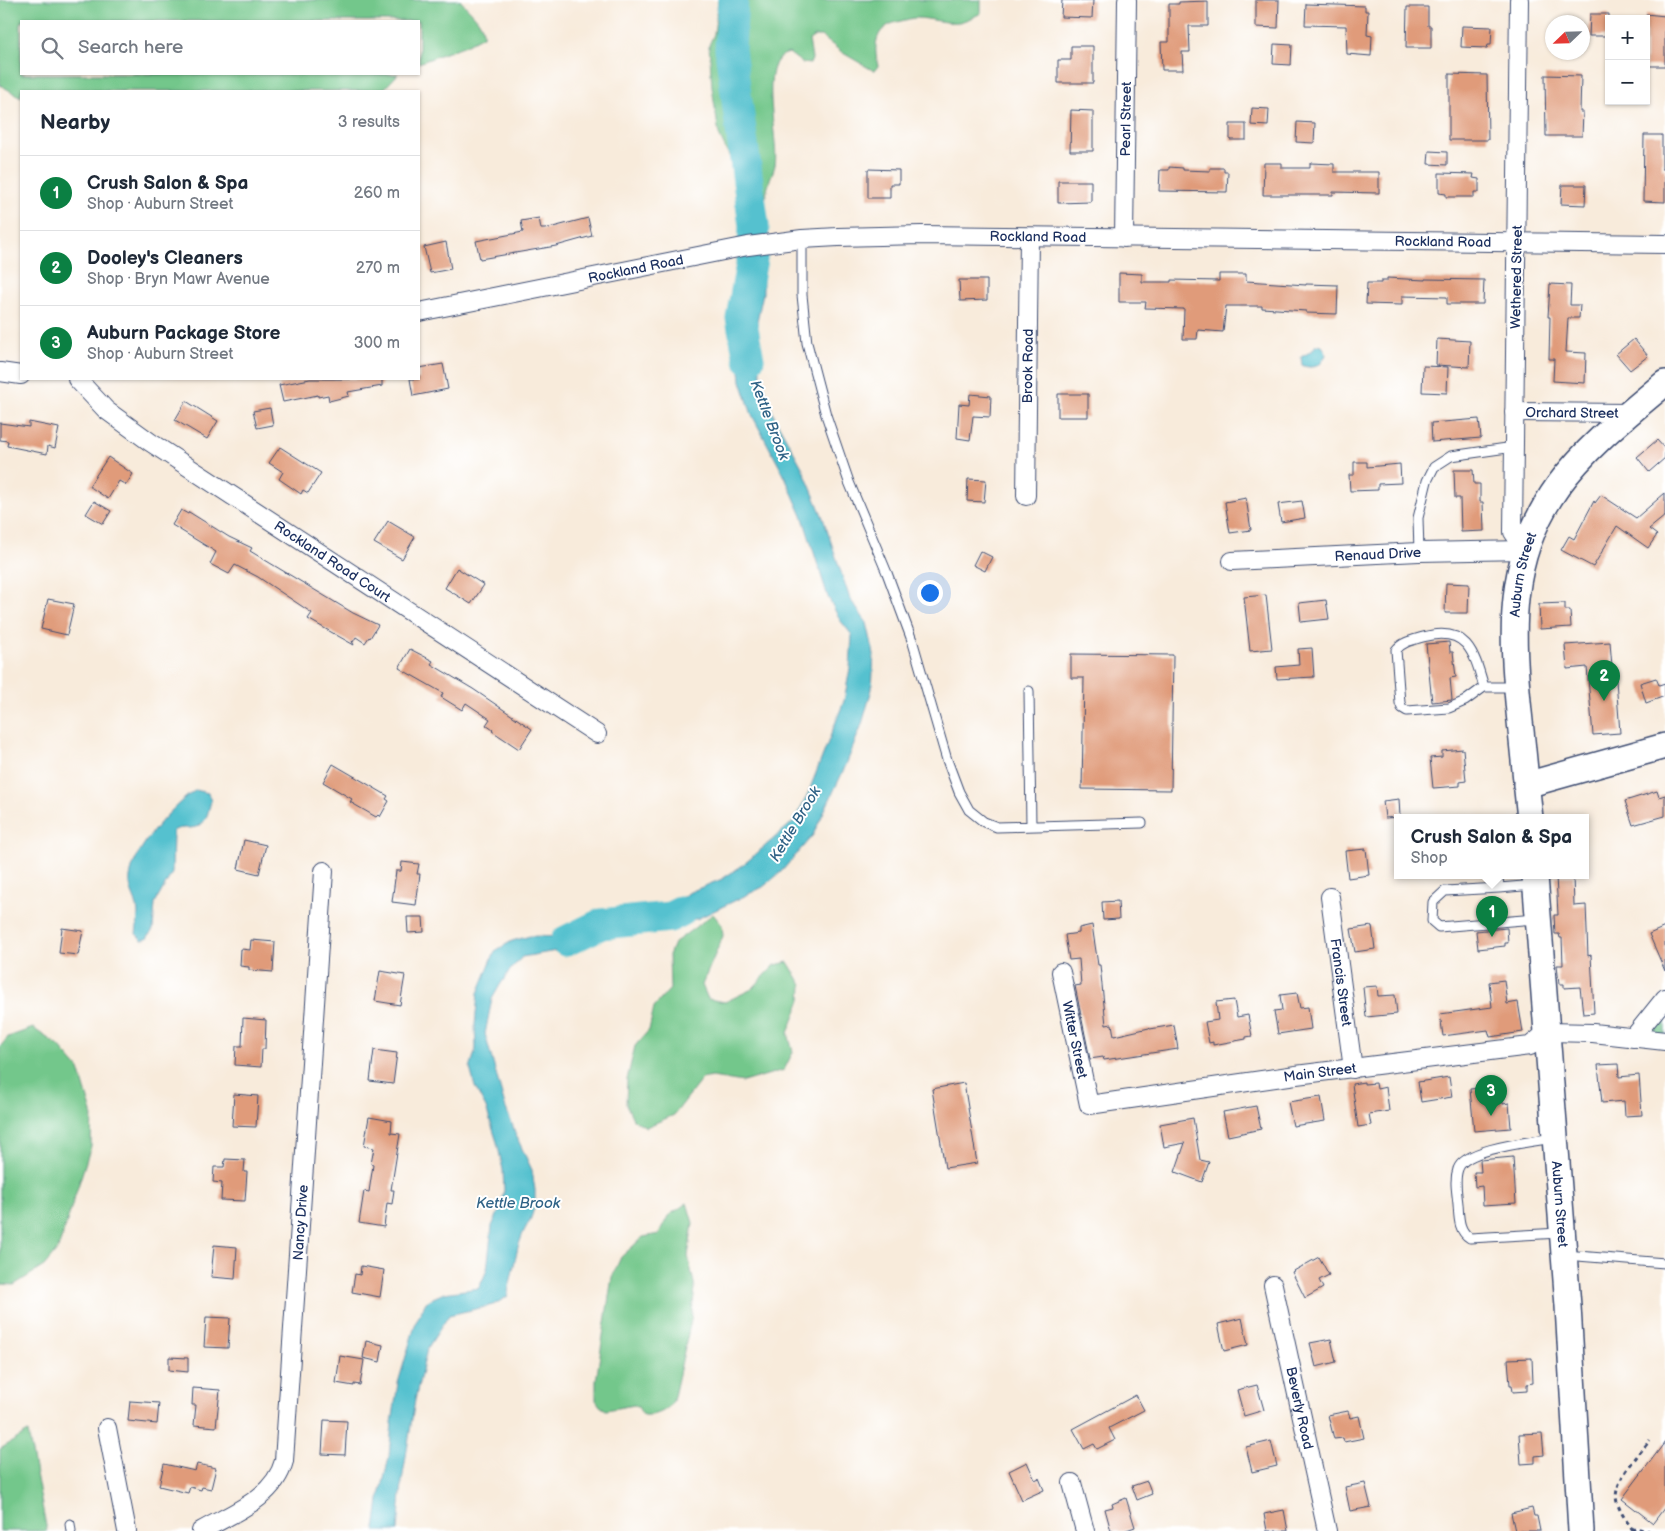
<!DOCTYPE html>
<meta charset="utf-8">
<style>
:root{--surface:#fff;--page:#f2f2f3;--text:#1f2937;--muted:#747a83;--line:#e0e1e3;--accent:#0b8043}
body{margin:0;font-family:"Balsamiq Sans",sans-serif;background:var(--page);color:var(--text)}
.controls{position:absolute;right:15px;top:15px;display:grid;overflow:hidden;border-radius:0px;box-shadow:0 1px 4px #0004}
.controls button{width:45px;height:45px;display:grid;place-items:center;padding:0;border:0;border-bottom:1px solid var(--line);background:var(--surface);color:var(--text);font:25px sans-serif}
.compass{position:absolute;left:1545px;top:15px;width:45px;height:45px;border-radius:50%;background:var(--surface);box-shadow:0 1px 4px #0004;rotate:247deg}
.you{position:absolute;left:929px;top:592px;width:18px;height:18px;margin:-12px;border:4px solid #fff;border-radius:50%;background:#1a73e8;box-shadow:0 0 0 8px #1a73e833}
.badge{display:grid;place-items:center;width:32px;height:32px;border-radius:50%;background:var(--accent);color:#fff;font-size:16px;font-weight:700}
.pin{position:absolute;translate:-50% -41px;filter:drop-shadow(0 1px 2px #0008)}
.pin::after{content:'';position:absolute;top:26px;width:18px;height:15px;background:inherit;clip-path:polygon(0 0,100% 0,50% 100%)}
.popup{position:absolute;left:1394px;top:814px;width:195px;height:65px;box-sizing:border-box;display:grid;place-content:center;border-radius:0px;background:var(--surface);filter:drop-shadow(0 1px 4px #0005);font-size:16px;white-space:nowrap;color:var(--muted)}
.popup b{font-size:19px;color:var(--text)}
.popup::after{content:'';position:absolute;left:50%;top:100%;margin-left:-10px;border:10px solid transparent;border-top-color:var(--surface)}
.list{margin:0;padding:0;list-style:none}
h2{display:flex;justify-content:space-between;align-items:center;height:65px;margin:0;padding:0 20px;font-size:21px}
h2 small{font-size:16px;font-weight:400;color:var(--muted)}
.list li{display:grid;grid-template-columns:32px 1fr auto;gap:15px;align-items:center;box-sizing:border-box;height:75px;padding:0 20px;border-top:1px solid var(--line)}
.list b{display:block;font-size:19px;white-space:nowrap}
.list p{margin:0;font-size:16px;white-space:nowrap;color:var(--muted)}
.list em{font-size:16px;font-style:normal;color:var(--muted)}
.icon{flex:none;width:28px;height:28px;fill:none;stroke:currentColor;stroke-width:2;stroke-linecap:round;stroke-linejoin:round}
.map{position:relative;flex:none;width:1665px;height:1531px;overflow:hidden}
.search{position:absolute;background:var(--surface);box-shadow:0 1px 4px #0004;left:20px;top:20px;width:400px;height:55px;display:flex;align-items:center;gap:12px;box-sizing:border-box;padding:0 18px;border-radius:0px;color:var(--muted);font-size:19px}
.panel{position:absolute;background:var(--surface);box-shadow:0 1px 4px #0004;left:20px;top:90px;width:400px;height:290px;border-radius:0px}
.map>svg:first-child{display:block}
</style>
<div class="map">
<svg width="1665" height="1531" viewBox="0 0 1665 1531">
<rect width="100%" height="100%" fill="#fff"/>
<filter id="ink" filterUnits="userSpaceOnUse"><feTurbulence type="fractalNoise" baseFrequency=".02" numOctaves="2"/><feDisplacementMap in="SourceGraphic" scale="10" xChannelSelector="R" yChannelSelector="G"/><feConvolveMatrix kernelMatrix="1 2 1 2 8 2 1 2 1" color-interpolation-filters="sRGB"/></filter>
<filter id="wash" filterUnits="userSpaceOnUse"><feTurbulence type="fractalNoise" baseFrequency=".0096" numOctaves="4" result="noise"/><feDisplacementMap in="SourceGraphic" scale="20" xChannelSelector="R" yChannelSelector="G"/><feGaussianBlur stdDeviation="1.12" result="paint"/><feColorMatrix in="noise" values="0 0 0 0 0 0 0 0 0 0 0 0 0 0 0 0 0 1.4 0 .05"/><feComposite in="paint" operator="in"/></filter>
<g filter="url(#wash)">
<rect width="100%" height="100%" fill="#f8ebdb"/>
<!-- green -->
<path fill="#73c78b" stroke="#477b74" d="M0 0H460C468 10 485 22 483 36L466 45 419 63V21H21V74H398L382 91H21V97L0 85Z
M718 0H981V13C974 17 967 20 959 22 944 24 931 18 916 18 911 18 906 20 901 21 875 26 873 44 878 66L874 71 843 53 821 36H815L809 40 812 59 810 64 802 63 789 53C755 59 780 140 775 165 774 171 770 177 769 183 766 192 765 201 763 210L747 212V196L745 189 719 135 712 87 709 45 714 34Z
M713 914 722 925 723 936 702 985 708 999 725 1002 752 989 775 965 788 962 802 985 801 1000 788 1033 793 1052 784 1070 743 1082 712 1077 702 1079 674 1115 646 1127 633 1119 626 1104 627 1080 635 1046 649 1030 654 1007 670 989 669 955 674 943Z
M1665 1000V1041L1633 1038Z
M33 1028 59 1046 79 1069 92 1113 91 1146 58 1249 44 1266 14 1285 0 1284V1047L8 1037Z
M687 1203 693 1223 688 1256 695 1288 691 1320 673 1401C667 1412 655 1416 643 1415L638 1407 634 1405 606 1410 600 1406 596 1400V1381L612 1277 621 1257 643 1237 659 1234 668 1216Z
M28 1432 47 1531H0V1449Z"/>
<!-- water -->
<path fill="#55c1cf" stroke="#387896" d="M763 210 762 227 763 293 757 321 755 353 768 399 775 418 802 467 822 515 850 599 867 623 874 654 872 689 862 724 846 765 813 835 781 872 763 887 697 919 613 920 562 950 522 957 511 969 500 985 492 999 485 1034 505 1106 519 1142 532 1170 535 1190V1205L531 1218 523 1233 518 1247 507 1297 493 1305 449 1315 427 1349 415 1400 402 1481 398 1531H375L379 1500 389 1457 392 1423 398 1383 416 1322 426 1302 433 1298 444 1293 479 1288 487 1270 492 1226 501 1207 504 1190 503 1170 497 1142 486 1108 475 1087 470 1068 476 1049 475 1025 478 993 495 951 512 941 530 936 567 937 582 923 609 910 625 907 671 905 690 892 722 879 743 865 793 822 807 796 844 701 850 668 852 635 840 620 828 597 803 518 784 475 752 415 741 381 739 360 740 323 751 266V233L747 212Z
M1316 345 1322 346 1325 349 1326 355C1324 358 1323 360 1321 363 1317 368 1307 368 1302 365L1301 357 1312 351Z
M196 790 208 793 211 801C207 816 206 828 188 828 182 828 178 828 173 831L172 873 155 903 153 930 147 938 142 940 136 934C137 926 139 915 137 907 136 900 131 893 130 885 126 856 172 805 196 790Z"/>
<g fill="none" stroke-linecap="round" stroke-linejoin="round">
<!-- river -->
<path stroke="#55c1cf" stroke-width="31" d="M733 0 730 49 754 226 752 259 741 318 749 359
M566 941 601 924 670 917 680 912"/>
</g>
<g id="blocks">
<!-- building -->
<path fill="#e09b7a" d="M1062 0H1093L1092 18 1061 17Z
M1256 0H1279L1278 28 1256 27Z
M1208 1V26H1189L1190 52H1182L1183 70H1162L1161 42H1169V4H1179V2Z
M1306 4 1365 6V11H1368L1367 35 1372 36 1371 56 1347 54 1346 26 1305 25Z
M1407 7H1428V26H1431V48H1406Z
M1590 14H1609V36H1589Z
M1646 14 1665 16V66H1646Z
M1462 26 1492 27 1491 45H1488L1487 48 1461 47Z
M1274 44 1292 45 1291 65 1273 64Z
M1071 46H1093V83H1058V60H1071Z
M1449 74 1487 75 1488 140H1449Z
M1545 75 1581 76 1580 112H1583L1582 136H1546Z
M1252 108 1269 109 1268 126 1251 125Z
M1071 110 1093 111V151H1070Z
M1297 122 1315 123 1314 143 1296 142Z
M1230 124H1246V140H1230Z
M1644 135H1662V169H1665V202L1643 201Z
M1429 151 1447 152V165L1428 164Z
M1264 163H1282V168H1310V163L1334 164V172H1379V193L1333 192V195H1263Z
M1169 167 1183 168V170L1210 171V168H1224V172H1228L1227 192 1159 191 1160 170H1169Z
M868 169 899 170V184H890V198H868Z
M1439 173 1474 174 1473 178 1479 179V192H1474V197H1446V194L1439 193Z
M1058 181H1091V202L1058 203Z
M1562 185H1586L1585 205 1561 204Z
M539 218 541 229H545L588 218 592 236 556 246 480 259 476 241 523 232 521 221Z
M446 242 451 269 430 273 424 247Z
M1119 273 1142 274V282H1171V280L1219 281V274H1246V281L1306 285V284L1338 285 1337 314 1306 313V311L1262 308V306H1226L1223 332 1198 330 1197 339H1183L1184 309 1145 308 1146 302H1119Z
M1387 278 1425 280V279L1484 280 1483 304H1447V297L1402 296V305L1366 304 1367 283H1381V281H1387Z
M959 280H987V300L960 301Z
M1550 284 1571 285 1570 305H1580L1579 318H1568L1566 352 1586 353 1585 383 1553 381 1554 359H1549L1550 317H1548Z
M1437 339 1470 341 1469 367 1436 365Z
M1634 339 1648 356 1630 370 1616 354Z
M443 364 448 389 413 396 410 379H419V368Z
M1423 366 1448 367 1447 393 1422 392Z
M310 379H382V386L348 392 349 396 329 401 328 395 318 397V395L283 402 279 385Z
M970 394 991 396 990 417 973 416 970 440 957 438 959 404 969 405Z
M1058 394H1088V417H1058Z
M186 401 218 421 207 439 175 420Z
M270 408 273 425 257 428 253 411Z
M1479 419 1481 438 1432 442 1431 423Z
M29 422 59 428 55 448 48 446 47 454 7 446 8 441 0 440V423L29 427Z
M1657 440 1665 449V458L1649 472 1637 457Z
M280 447 321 473 308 493 303 490 301 494 279 479 283 472 269 463Z
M108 457 133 474 126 485 119 481 108 499 89 486Z
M1354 462H1367V467L1400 464 1401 483 1378 484V490L1350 491 1349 475H1354Z
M1454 470H1473L1474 484H1480V502H1483L1484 531 1461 532 1460 498H1455Z
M968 479 986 480 984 502 967 501Z
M1665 493V516L1649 529 1657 535 1648 548 1617 526 1593 567 1561 550 1569 536 1574 539 1594 501 1595 503 1601 495 1636 518Z
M1246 498 1251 530 1230 533 1225 502Z
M94 501 111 511 103 524 86 514Z
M1302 501 1305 518 1281 522 1278 504Z
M181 510 188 514 189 512 229 537 252 548 250 551 353 613 378 625 370 638 369 637 365 643 356 637 353 642 352 641 354 645 308 619 312 613 258 577 235 565 229 574 210 564 216 552 172 525Z
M388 521 415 537 402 559 374 543Z
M980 551 992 557 985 571 973 565Z
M457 568 484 585 471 604 445 588Z
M1446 583 1469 584 1468 613H1445Z
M1266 595 1272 649 1250 651 1244 597Z
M48 599 74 604 67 635 41 629Z
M1326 600 1329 619 1301 622 1299 603Z
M1565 603V610H1570L1571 627 1540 629 1539 604Z
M1449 642 1450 652H1453L1456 677 1450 678 1452 700 1432 702 1426 644Z
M1610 642 1612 667H1615L1620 733 1593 735 1587 667 1567 669 1565 645Z
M1312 648 1314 677 1277 679 1276 667 1299 665 1298 649Z
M410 649 433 661 431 664 473 689 532 729 519 749 492 731 493 730 486 725 490 719 466 703 462 710 441 697 443 693 399 668Z
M1071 654 1173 655 1171 790 1082 789 1084 678H1071Z
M1656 678 1659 685 1665 683V696L1646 703 1640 683Z
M1463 749 1466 781 1460 782V786L1433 788 1430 758 1442 757V751Z
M333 764 388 796 386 799 389 801 380 817 378 815 376 817 350 802 352 799 323 782Z
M1657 791 1659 797 1665 795V816L1633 825 1625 801Z
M1399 799 1400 817 1385 818 1383 801Z
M244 840 266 845 259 874 238 869Z
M1366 849 1369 875 1348 878 1345 851Z
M402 862 419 864 417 874H420L416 905 392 902 396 871H401Z
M1556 876H1573L1574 906 1586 905 1588 956 1591 955 1594 1013 1583 1014 1580 987 1564 988V984H1559L1557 965H1563L1562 938H1560L1559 934H1555L1554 915H1558Z
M1118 901 1119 919 1103 920 1102 902Z
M407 917H423L424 932 408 933Z
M1092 925 1098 965H1100L1106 1025 1112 1024 1114 1036 1149 1028 1150 1029 1174 1025 1178 1049 1104 1060 1103 1057 1090 1059 1075 986 1081 985 1079 959 1069 960 1065 935 1079 933V928Z
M1372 926 1375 949 1355 952 1351 929Z
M1665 927V971L1649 934Z
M62 928 83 931 78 955 59 953Z
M1507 928 1508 943H1505V946L1478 949 1476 931Z
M251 940 275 942 273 972 249 970V967L240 966 241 949 250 950Z
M380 971 405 975 400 1005 375 1001Z
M1504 980 1507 1004 1518 1002 1523 1032 1490 1037 1488 1030 1443 1036 1440 1014 1492 1007 1489 982Z
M1377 986 1378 996 1395 995 1397 1014 1366 1017 1363 987Z
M1297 993 1300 1008 1308 1007 1311 1029 1278 1034 1274 1011 1282 1010 1280 995Z
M1234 1000 1237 1017 1248 1015 1252 1036 1246 1037V1039L1213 1045V1042L1209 1043 1205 1022 1218 1020 1216 1002Z
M243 1018 266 1020 265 1049H262L261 1067 235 1065 236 1046H242Z
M374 1050 397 1053 393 1084 370 1081Z
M1618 1064 1619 1077 1639 1075 1642 1115 1625 1116 1624 1101 1602 1103 1598 1065Z
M1449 1077 1452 1097 1421 1102 1418 1082Z
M1364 1082V1084L1376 1083 1377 1089 1386 1087 1389 1111 1369 1114 1371 1125 1358 1127 1352 1084Z
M964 1083 977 1163 945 1168 932 1089Z
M1502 1086 1503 1104 1509 1103 1511 1128 1474 1131 1470 1089Z
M234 1094 258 1096 256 1127 232 1126Z
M1321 1097 1325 1121 1293 1126 1288 1102Z
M1256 1106 1261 1129 1228 1136 1223 1112Z
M369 1117 392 1121 391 1133 400 1134 391 1190H394L392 1204 387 1203 384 1227 359 1223 364 1191 369 1192 373 1165 371 1164 374 1148 364 1146Z
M1193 1118 1200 1160 1209 1162 1202 1182 1175 1172 1185 1143 1164 1147 1160 1124Z
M1513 1157 1516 1203 1483 1205 1482 1186 1475 1187 1474 1172H1481L1480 1160Z
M225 1159 245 1160 244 1172H247L245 1201 221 1200 222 1183 213 1182 214 1167H224Z
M214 1245 237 1247 235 1279 211 1277Z
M1319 1257 1329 1275 1319 1280 1323 1288 1305 1298 1292 1272Z
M361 1266 384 1270 380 1297 352 1292 355 1274 360 1275Z
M206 1317 230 1318 228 1348 204 1347Z
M1242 1318 1248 1345 1224 1351 1218 1324Z
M1331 1339 1336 1362 1316 1367 1310 1343Z
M366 1341 383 1345 380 1362 363 1358Z
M340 1356 364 1360 360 1385 354 1384V1386L336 1383Z
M169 1357 188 1358V1372L169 1370Z
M1532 1358 1533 1383 1527 1384V1391L1513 1392 1512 1385H1510L1508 1359Z
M1257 1385 1264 1410 1244 1416 1237 1390Z
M193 1388 220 1390 216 1427 194 1425 196 1405H192Z
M1136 1395 1144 1410 1109 1428 1115 1440 1097 1449 1094 1444 1084 1449 1073 1429Z
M130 1401 159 1403 157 1424 128 1421Z
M1348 1411 1350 1418 1359 1416 1364 1438 1344 1442 1343 1438 1334 1439 1328 1415Z
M324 1420 347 1421 345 1455 322 1454Z
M1542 1433 1544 1455 1535 1456V1463L1521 1464 1519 1434Z
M1271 1441 1277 1466 1252 1472 1246 1447Z
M1665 1442V1507L1653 1523 1622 1499Z
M1027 1462 1035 1480 1039 1478 1044 1490 1022 1500 1009 1471Z
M164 1464 195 1471 197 1464 216 1468 211 1489 202 1487 201 1490 190 1487 188 1493 159 1486Z
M1147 1481 1152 1494 1137 1500 1132 1486Z
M1365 1483 1371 1507 1350 1511 1345 1487Z
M1126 1498 1135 1527 1124 1531H1111L1105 1509 1113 1507 1112 1504Z
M1532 1508 1534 1516H1537L1540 1531H1515L1511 1513Z
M1284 1510 1288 1531H1267L1264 1514Z"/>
</g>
</g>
<g filter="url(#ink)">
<use href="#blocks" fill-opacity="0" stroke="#3c4b71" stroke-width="1"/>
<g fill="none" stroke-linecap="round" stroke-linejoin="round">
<defs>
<path id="lane" d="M802 239V295L807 343 826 415 849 482 887 573 913 643 947 760 959 792 969 810 984 822 997 827 1142 823
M1419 552 1418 518 1427 481 1434 467 1451 456 1514 447
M1484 687C1474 652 1467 625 1423 637 1413 640 1402 642 1396 650L1400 703 1402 708 1407 711 1449 708 1465 701 1484 687H1516
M1029 691 1031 825
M1498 876 1499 888 1445 891 1433 902 1432 921 1439 927 1536 919
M1499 888 1534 885
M1553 1138C1532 1142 1465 1148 1458 1169 1454 1180 1457 1193 1458 1204 1459 1216 1458 1231 1470 1238L1560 1233
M1565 1255 1665 1263
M70 1524 71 1531"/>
<g id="street">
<path d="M1519 0 1513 532 1525 550"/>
<path id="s1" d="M1124 238 1127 0"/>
<path id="s2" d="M419 312 748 246 802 239 838 237 921 235 1665 244"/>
<path d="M0 372 21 375"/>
<path id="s3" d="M77 379 106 410 150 442 597 734"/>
<path id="s4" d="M1514 412 1630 413"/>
<path id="s5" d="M1026 496 1029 237"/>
<path id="s6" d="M1232 561 1419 552 1525 550"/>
<path id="s7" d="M1330 897 1353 1069"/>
<path id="s8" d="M1061 972 1089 1105 1296 1075 1530 1046 1547 1032 1593 1033 1665 1041"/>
<path d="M1633 1038 1665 998"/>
<path id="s9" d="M1273 1285 1327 1531"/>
<path d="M107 1428 127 1531"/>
<path d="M1072 1483 1085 1531"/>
<path id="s10" d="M201 1531C232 1513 274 1499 284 1461L324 871"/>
</g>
<g id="secondary">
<path d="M1526 785 1665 746"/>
<path id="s11" d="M1530 818C1526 783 1523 748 1519 712 1511 630 1507 557 1558 486 1587 446 1627 415 1665 383"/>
<path id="s12" d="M1535 876 1568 1306 1581 1531"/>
</g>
</defs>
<!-- lane casing -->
<use href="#lane" stroke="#3c4b71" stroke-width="11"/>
<!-- street casing -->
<use href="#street" stroke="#3c4b71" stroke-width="20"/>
<!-- secondary casing -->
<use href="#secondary" stroke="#3c4b71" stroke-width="28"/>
<!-- path -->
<path stroke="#3c4b71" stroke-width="3" stroke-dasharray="4 4" stroke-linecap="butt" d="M1633 1530C1627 1522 1620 1512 1617 1502 1611 1483 1639 1455 1650 1440
M1632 1531 1635 1528 1649 1531"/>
<!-- lane -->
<use href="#lane" stroke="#fff" stroke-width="9"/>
<!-- street -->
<use href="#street" stroke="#fff" stroke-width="18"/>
<!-- secondary -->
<use href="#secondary" stroke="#fff" stroke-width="25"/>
</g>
</g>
<g text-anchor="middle" stroke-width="4" stroke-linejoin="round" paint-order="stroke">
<!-- street labels -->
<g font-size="14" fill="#1b2f5e" stroke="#fff">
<text dy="5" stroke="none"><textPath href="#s1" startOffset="119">Pearl Street</textPath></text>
<text dy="5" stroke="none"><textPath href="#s2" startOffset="626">Rockland Road</textPath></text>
<text dy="5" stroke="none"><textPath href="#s2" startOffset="1031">Rockland Road</textPath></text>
<text dy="5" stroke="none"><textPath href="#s2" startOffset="221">Rockland Road</textPath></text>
<text transform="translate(1516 277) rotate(-89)" y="5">Wethered Street</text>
<text dy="5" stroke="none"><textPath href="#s5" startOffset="130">Brook Road</textPath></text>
<text dy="5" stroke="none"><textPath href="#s4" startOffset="58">Orchard Street</textPath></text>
<text dy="5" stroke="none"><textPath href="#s6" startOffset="146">Renaud Drive</textPath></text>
<text dy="5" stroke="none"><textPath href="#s3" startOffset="315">Rockland Road Court</textPath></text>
<text dy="5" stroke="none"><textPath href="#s11" startOffset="245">Auburn Street</textPath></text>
<text dy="5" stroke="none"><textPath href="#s7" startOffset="86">Francis Street</textPath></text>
<text dy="5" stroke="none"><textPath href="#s8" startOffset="69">Witter Street</textPath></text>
<text dy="5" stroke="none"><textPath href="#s8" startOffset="369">Main Street</textPath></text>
<text dy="5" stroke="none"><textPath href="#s12" startOffset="329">Auburn Street</textPath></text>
<text dy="5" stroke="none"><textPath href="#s10" startOffset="351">Nancy Drive</textPath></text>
<text dy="5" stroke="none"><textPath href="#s9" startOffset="126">Beverly Road</textPath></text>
</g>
<!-- water labels -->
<g font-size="15" font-style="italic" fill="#2f6286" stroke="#fff">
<text transform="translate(770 420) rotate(69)" y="5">Kettle Brook</text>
<text transform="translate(795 824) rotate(-59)" y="5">Kettle Brook</text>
<text x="518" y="1208">Kettle Brook</text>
</g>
</g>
</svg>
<div class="controls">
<button>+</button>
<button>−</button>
</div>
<svg class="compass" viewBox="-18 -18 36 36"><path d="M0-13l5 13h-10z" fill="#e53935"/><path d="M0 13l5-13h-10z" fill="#747a83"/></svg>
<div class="you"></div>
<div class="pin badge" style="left:1492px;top:937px">1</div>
<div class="popup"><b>Crush Salon &amp; Spa</b>Shop</div>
<div class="pin badge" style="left:1604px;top:701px">2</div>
<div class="pin badge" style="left:1491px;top:1116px">3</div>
<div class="search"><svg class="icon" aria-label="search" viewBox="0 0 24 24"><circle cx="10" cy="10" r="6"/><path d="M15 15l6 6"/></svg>Search here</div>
<section class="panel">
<h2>Nearby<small>3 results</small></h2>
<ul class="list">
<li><span class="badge">1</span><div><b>Crush Salon &amp; Spa</b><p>Shop · Auburn Street</p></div><em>260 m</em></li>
<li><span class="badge">2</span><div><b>Dooley's Cleaners</b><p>Shop · Bryn Mawr Avenue</p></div><em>270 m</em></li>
<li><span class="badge">3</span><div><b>Auburn Package Store</b><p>Shop · Auburn Street</p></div><em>300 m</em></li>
</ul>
</section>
</div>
